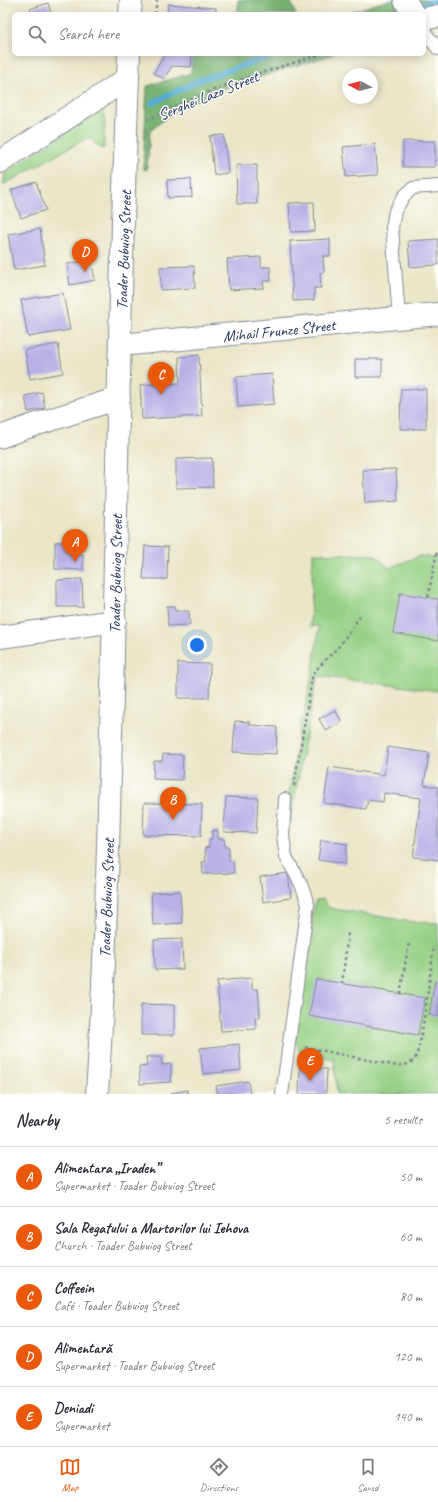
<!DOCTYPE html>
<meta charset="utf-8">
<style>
:root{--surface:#fff;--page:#f7f7f7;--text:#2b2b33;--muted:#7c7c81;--line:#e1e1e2;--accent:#ea580c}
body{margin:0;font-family:Caveat,sans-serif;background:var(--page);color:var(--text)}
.compass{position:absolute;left:342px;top:68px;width:36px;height:36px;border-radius:50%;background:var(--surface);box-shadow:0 2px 10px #0003;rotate:277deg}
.you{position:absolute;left:197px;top:645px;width:14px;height:14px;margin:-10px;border:3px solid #fff;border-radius:50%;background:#1a73e8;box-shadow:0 0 0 6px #1a73e833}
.badge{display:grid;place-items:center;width:26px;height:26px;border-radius:50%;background:var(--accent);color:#fff;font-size:13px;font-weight:700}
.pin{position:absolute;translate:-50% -33px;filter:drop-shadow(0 1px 2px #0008)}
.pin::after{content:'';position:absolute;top:21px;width:14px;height:12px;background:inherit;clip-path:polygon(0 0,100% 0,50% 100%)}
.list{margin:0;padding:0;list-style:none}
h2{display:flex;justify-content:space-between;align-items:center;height:52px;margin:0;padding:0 16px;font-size:17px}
h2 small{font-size:13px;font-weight:400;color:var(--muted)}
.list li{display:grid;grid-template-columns:26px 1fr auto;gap:12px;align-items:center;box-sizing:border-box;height:60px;padding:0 16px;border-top:1px solid var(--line)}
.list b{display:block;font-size:15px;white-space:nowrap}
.list p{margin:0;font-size:13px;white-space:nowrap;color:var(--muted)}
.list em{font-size:13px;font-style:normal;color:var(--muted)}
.icon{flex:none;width:22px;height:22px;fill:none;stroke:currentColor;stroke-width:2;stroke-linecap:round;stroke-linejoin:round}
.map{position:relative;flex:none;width:438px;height:1094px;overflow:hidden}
.search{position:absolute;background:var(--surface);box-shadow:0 2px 10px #0003;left:12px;right:12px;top:12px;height:44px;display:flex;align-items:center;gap:10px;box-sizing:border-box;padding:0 14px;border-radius:6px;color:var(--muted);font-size:15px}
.sheet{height:352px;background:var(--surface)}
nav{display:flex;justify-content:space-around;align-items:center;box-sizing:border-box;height:56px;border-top:1px solid var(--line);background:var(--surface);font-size:11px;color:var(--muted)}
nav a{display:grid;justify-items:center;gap:2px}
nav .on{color:var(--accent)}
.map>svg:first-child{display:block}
</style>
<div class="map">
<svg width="438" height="1094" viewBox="0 0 438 1094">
<rect width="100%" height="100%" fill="#fdfcf7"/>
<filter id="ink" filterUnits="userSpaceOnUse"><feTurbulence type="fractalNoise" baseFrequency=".025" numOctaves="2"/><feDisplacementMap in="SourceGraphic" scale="8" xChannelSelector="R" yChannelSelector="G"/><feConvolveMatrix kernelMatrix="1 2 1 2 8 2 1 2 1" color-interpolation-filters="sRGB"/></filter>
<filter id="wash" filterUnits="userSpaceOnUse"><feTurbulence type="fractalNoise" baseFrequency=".012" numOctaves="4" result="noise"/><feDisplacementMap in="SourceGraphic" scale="16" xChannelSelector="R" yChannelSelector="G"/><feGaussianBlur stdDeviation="0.9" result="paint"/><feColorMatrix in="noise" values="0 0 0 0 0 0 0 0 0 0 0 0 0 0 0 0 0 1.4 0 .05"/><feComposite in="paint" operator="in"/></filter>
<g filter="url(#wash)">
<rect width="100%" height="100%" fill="#eae6c8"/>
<!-- green -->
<path fill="#96d084" stroke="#588071" d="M102 108 105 116 104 148 101 149 89 137 3 185 5 173Z
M313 553 375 555 389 568 419 556 438 558V691L317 676 289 827V795L301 721 303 720 313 669 319 626 310 627Z
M323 899 329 908 413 922 438 923V1094H337L334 1059 306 1054 301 1056 295 1039 314 907 316 901Z"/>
<!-- forest -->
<path fill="#78b272" stroke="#4a7068" d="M238 0H290L296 14H238Z
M389 0H396L403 14H344Z
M417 0H438V11L425 15Z
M192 54H334L228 87 180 107 150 131 147 170 143 169 147 86 191 73Z"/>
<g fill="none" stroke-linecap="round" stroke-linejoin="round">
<!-- stream -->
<path stroke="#55acd2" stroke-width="6" d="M422 5 438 0
M395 14 398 13
M152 103 200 80 277 54"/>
</g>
<g id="blocks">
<!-- building -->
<path fill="#b8b0e7" d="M48 3 51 14H32L30 9Z
M168 4 216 8V14H167Z
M165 54H192L191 67 172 66 164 79 154 73Z
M224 135 228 173 214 175 210 136Z
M403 141H435V167H403Z
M375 144 378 175 346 177 343 147Z
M236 165H257V204H237Z
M191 179 192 197 168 198 167 180Z
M36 182 46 210 21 218 11 190Z
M314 202 315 231 291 232 289 203Z
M40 229 45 265 14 270 8 234Z
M330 239V256H323L324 272 320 273 321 288H314V300L293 301 290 241Z
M438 239V265L410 267 408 241Z
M261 257V267H270L271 281H263L264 288 229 290 227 259Z
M91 260 95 280 70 285 67 264Z
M194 266 195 288 161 290 160 267Z
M63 293 70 330 28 337 21 300Z
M58 344 63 373 30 379 25 350Z
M199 355 202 416 142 419 140 385 180 383 179 357Z
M355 359H382V377H355Z
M272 374 274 404 238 407 236 377Z
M401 389H426V429H400Z
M42 392 45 408 28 412 25 396Z
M212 458 213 487 176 488V459Z
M396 469 398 501 365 503 363 470Z
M55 542H65V553L83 554V570L55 569Z
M145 546 168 547 167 579H143Z
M82 579 83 607H57V580Z
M400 593 438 599V641L393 633Z
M167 606H175V611H189L190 625 168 626Z
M178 663 210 664 209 698H178Z
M335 710 342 722 326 731 319 719Z
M235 721 250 722V725L277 727 276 754 233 752Z
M388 747 429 753 424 785 438 787V860L413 857 421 798 384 793 383 802 368 800 366 809 324 803 329 767 384 775Z
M163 754 183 755 182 780 153 779 154 761H162Z
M226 797 258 798 256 833 224 832Z
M144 803 202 804 201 836 143 835Z
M218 830V839H224L225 847H229V862L233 861 234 873 203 874 202 862H206L205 848 209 847V839H212V831Z
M321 840 347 844 345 864 318 860Z
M288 873 291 898 263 902 260 877Z
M180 891 182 923 153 925 151 893Z
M182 939 183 969 155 970 154 940Z
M252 978V989H258L260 1017H255L256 1029 221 1031 217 981Z
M316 979 425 998 418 1035 309 1016Z
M435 981 438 982V1017L429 1015Z
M141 1004 174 1005V1035H141Z
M239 1044 241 1070 203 1074 200 1048Z
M146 1057H161L162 1065 171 1064V1082L140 1084 139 1067 147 1066Z
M300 1062H312L311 1069H327L326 1094H299Z
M248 1081 250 1094H218L216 1086Z
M187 1090 188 1094H171V1093Z"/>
</g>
</g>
<g filter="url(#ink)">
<use href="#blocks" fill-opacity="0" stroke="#828a93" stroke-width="1"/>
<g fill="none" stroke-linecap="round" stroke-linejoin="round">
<defs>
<path id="lane" d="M424 31 438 49
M399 318 392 228 395 211 404 196 413 188 438 186
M282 1094 308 904 301 884 286 857 283 836 285 799"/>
<path id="street" d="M405 0 413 14
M130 14 131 0
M424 19 438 16
M0 162 128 78
M120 345 438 314
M0 437 28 427 119 398
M0 637 115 621
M97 1094C105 974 108 854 111 734 117 507 119 280 129 54"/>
</defs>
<!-- lane casing -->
<use href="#lane" stroke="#828a93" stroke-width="14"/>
<!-- street casing -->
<use href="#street" stroke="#828a93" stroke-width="24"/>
<!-- path -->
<path stroke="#828a93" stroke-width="2.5" stroke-dasharray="3 3" stroke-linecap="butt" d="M155 14 157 0
M147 120 182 103 239 80 321 54
M428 597 437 551
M294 786 313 673 340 645 361 615
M342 984 348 933
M400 994 409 942
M305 1047 397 1066C403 1065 409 1065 414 1060 422 1051 431 964 434 946"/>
<!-- lane -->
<use href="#lane" stroke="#fff" stroke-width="12"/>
<!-- street -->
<use href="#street" stroke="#fff" stroke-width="22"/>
</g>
</g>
<g text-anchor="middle" stroke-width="3" stroke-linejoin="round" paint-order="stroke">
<!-- street labels -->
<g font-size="16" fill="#1b2f5e" stroke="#fdfcf7">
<text transform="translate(208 95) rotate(-22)" y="6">Serghei Lazo Street</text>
<text transform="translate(123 250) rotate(-88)" y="6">Toader Bubuiog Street</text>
<text transform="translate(279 330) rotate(-6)" y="6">Mihail Frunze Street</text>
<text transform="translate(115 574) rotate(-89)" y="6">Toader Bubuiog Street</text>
<text transform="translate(106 898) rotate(-88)" y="6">Toader Bubuiog Street</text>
</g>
</g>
</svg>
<svg class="compass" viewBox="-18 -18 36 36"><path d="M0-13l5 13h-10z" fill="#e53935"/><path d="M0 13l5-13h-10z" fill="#7c7c81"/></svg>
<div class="you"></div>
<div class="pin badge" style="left:75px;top:562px">A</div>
<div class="pin badge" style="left:173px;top:820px">B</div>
<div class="pin badge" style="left:161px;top:395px">C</div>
<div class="pin badge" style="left:85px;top:272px">D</div>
<div class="pin badge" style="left:310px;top:1081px">E</div>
<div class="search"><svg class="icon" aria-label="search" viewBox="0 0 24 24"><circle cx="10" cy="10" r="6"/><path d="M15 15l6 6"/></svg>Search here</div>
</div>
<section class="sheet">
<h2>Nearby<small>5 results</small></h2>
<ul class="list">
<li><span class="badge">A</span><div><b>Alimentara „Iraden”</b><p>Supermarket · Toader Bubuiog Street</p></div><em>50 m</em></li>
<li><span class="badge">B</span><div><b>Sala Regatului a Martorilor lui Iehova</b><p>Church · Toader Bubuiog Street</p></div><em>60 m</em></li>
<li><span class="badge">C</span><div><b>Coffeein</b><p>Café · Toader Bubuiog Street</p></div><em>80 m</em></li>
<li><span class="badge">D</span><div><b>Alimentară</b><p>Supermarket · Toader Bubuiog Street</p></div><em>120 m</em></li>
<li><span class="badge">E</span><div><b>Deniadi</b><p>Supermarket</p></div><em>140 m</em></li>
</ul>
</section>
<nav>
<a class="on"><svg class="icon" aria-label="map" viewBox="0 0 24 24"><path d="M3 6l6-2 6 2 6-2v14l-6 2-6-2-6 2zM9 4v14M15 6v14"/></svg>Map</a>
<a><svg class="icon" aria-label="directions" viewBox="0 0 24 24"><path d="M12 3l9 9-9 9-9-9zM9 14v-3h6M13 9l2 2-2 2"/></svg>Directions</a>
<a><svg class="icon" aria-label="saved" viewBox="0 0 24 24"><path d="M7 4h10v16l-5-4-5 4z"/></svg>Saved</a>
</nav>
